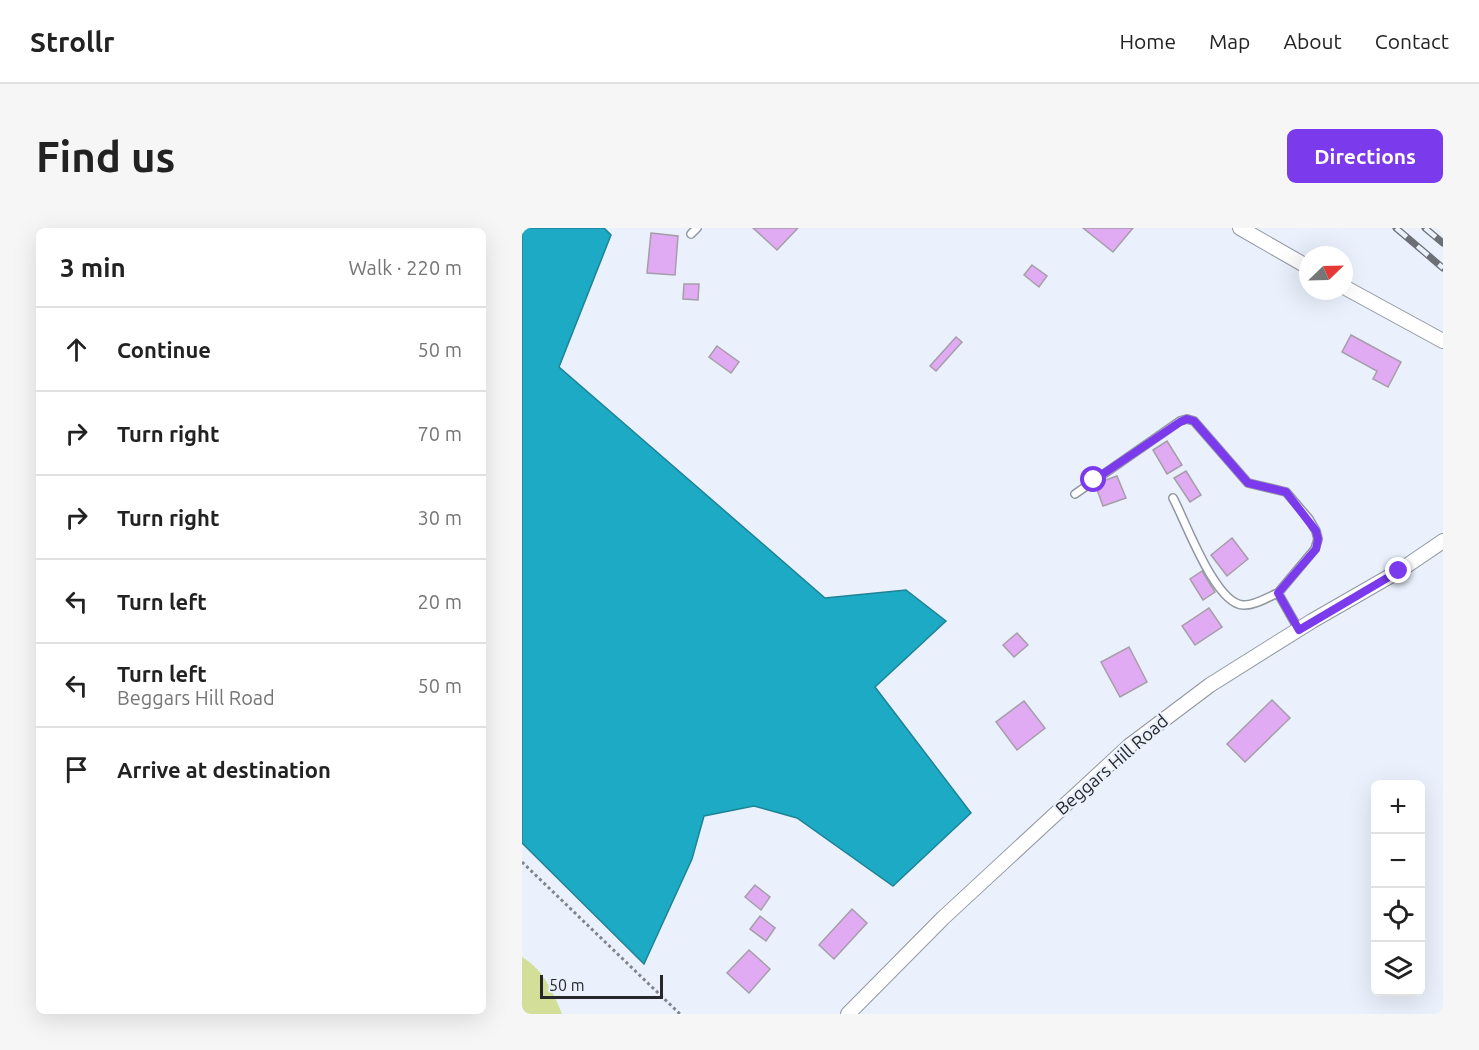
<!DOCTYPE html>
<meta charset="utf-8">
<style>
:root{--surface:#fff;--page:#f6f6f6;--text:#222;--muted:#767676;--line:#e0e0e0;--accent:#7c3aed}
body{margin:0;font-family:Ubuntu,sans-serif;background:var(--page);color:var(--text)}
.controls{position:absolute;right:18px;bottom:18px;display:grid;overflow:hidden;border-radius:9px;box-shadow:0 6px 24px #0002}
.controls button{width:54px;height:54px;display:grid;place-items:center;padding:0;border:0;border-bottom:2px solid var(--line);background:var(--surface);color:var(--text);font:30px sans-serif}
.compass{position:absolute;left:777px;top:18px;width:54px;height:54px;border-radius:50%;background:var(--surface);box-shadow:0 6px 24px #0002;rotate:67deg}
.scale{position:absolute;left:18px;bottom:15px;width:123px;box-sizing:border-box;padding-left:6px;border:3px solid #26282c;border-top:0;font-size:16px;line-height:21px;white-space:nowrap;color:#26282c;-webkit-text-stroke:4px #eaf1fc;paint-order:stroke}
.stop{position:absolute;width:18px;height:18px;margin:-14px;border:4px solid #7c3aed;border-radius:50%;background:#fff}
.stop.end{background:#7c3aed;border-color:#fff;box-shadow:0 2px 6px #0008}
.list{margin:0;padding:0;list-style:none}
h2{display:flex;justify-content:space-between;align-items:center;height:78px;margin:0;padding:0 24px;font-size:26px}
h2 small{font-size:20px;font-weight:400;color:var(--muted)}
.list li{display:grid;grid-template-columns:39px 1fr auto;gap:18px;align-items:center;box-sizing:border-box;height:84px;padding:0 24px;border-top:2px solid var(--line)}
.list b{display:block;font-size:22px;white-space:nowrap}
.list p{margin:0;font-size:20px;white-space:nowrap;color:var(--muted)}
.list em{font-size:20px;font-style:normal;color:var(--muted)}
.icon{flex:none;width:33px;height:33px;fill:none;stroke:currentColor;stroke-width:2;stroke-linecap:round;stroke-linejoin:round}
.map{position:relative;flex:none;width:921px;height:786px;overflow:hidden;border-radius:9px}
header{display:flex;align-items:center;gap:36px;box-sizing:border-box;height:84px;padding:0 30px;background:var(--surface);border-bottom:2px solid var(--line)}
header strong{font-size:28px}
nav{display:flex;gap:33px;margin-inline-start:auto;font-size:21px}
.intro{display:flex;align-items:center;justify-content:space-between;box-sizing:border-box;height:144px;padding:0 36px}
h1{margin:0;font-size:42px}
.button{padding:15px 27px;border-radius:9px;background:var(--accent);color:#fff;font-size:21px;font-weight:700}
main{display:flex;gap:36px;padding:0 36px}
aside{flex:1;background:var(--surface);border-radius:9px;box-shadow:0 6px 24px #0002}
.map>svg:first-child{display:block}
</style>
<header>
<strong>Strollr</strong>
<nav><a>Home</a><a>Map</a><a>About</a><a>Contact</a></nav>
</header>
<div class="intro"><h1>Find us</h1><a class="button">Directions</a></div>
<main>
<aside>
<h2>3 min<small>Walk · 220 m</small></h2>
<ul class="list">
<li><svg class="icon" aria-label="ahead" viewBox="0 0 24 24"><path d="M12 20V5M6 11l6-6 6 6"/></svg><div><b>Continue</b></div><em>50 m</em></li>
<li><svg class="icon" aria-label="right" viewBox="0 0 24 24"><path d="M7 20v-9h11M14 6l5 5-5 5"/></svg><div><b>Turn right</b></div><em>70 m</em></li>
<li><svg class="icon" aria-label="right" viewBox="0 0 24 24"><path d="M7 20v-9h11M14 6l5 5-5 5"/></svg><div><b>Turn right</b></div><em>30 m</em></li>
<li><svg class="icon" aria-label="left" viewBox="0 0 24 24"><path d="M17 20v-9H6M10 6l-5 5 5 5"/></svg><div><b>Turn left</b></div><em>20 m</em></li>
<li><svg class="icon" aria-label="left" viewBox="0 0 24 24"><path d="M17 20v-9H6M10 6l-5 5 5 5"/></svg><div><b>Turn left</b><p>Beggars Hill Road</p></div><em>50 m</em></li>
<li><svg class="icon" aria-label="arrive" viewBox="0 0 24 24"><path d="M6 21V4h12l-3 4 3 4H6"/></svg><div><b>Arrive at destination</b></div></li>
</ul>
</aside>
<div class="map">
<svg width="921" height="786" viewBox="0 0 921 786">
<rect width="100%" height="100%" fill="#eaf1fc"/>
<!-- green -->
<path fill="#d3de98" d="M0 729C21 741 31 764 40 786H0Z"/>
<!-- water -->
<path fill="#1caac4" stroke="#1f8396" stroke-width="1.5" d="M0 0H82L89 7 37 139 303 370 384 362 424 393 353 459 449 585 371 658 275 590 232 578 182 588 170 631 122 736 0 615Z"/>
<!-- building -->
<path fill="#e1abf4" stroke="#a59ea8" stroke-width="1.5" d="M231 0H276L255 22Z
M561 0H611L591 24Z
M129 5 156 8 153 47 125 45Z
M510 37 525 48 517 59 502 47Z
M162 56H177L176 72 161 71Z
M829 107 879 134 866 159 851 151 855 143 820 124Z
M434 109 440 114 414 143 408 138Z
M195 118 217 134 209 145 187 129Z
M645 213 660 237 645 246 631 222Z
M664 243 679 267 668 274 652 250Z
M595 248 604 270 581 278 573 256Z
M710 310 726 331 705 348 689 327Z
M680 343 693 364 681 372 668 351Z
M687 380 700 399 673 417 660 398Z
M495 405 506 417 492 429 481 417Z
M607 419 625 454 598 469 579 434Z
M750 472 768 490 723 534 705 516Z
M502 473 523 500 495 522 474 494Z
M233 657 248 669 239 682 223 669Z
M330 681 345 695 312 731 297 717Z
M238 688 253 700 244 713 228 701Z
M227 722 248 741 227 765 205 745Z"/>
<g fill="none" stroke-linecap="round" stroke-linejoin="round">
<defs>
<path id="service" d="M169 6 175 0
M553 266 658 193 665 191 672 193 726 255 764 264 787 291 794 303 796 311 793 321 756 365 777 402
M651 270C663 292 693 376 721 377 732 378 746 369 756 365"/>
<path id="minor" d="M718 0 786 39
M822 59 921 113
M326 786 421 690 607 518 688 457 790 393 877 343 921 313"/>
</defs>
<!-- service casing -->
<use href="#service" stroke="#9197a1" stroke-width="10"/>
<!-- minor casing -->
<use href="#minor" stroke="#9197a1" stroke-width="16"/>
<!-- path -->
<path stroke="#80848b" stroke-width="3" stroke-dasharray="3 3" stroke-linecap="butt" d="M0 634 158 786"/>
<!-- service -->
<use href="#service" stroke="#fff" stroke-width="7"/>
<!-- minor -->
<use href="#minor" stroke="#fff" stroke-width="14"/>
<defs>
<path id="rail" d="M874 0 921 40
M903 0 921 15"/>
</defs>
<!-- rail casing -->
<use href="#rail" stroke="#6c6f76" stroke-width="7"/>
<!-- rail -->
<use href="#rail" stroke="#eaf1fc" stroke-width="4.5" stroke-dasharray="14" stroke-linecap="butt"/>
</g>
<g fill="none" stroke-linecap="round" stroke-linejoin="round">
<!-- route -->
<path stroke="#7c3aed" stroke-width="8" d="M572 252 658 194 665 191 672 193 726 255 764 264 794 303 796 311 794 321 756 365 777 402 877 343"/>
</g>
<g text-anchor="middle" stroke-width="4.5" stroke-linejoin="round" paint-order="stroke">
<!-- street labels -->
<g font-size="18" fill="#26282c" stroke="#eaf1fc">
<text transform="translate(590 537) rotate(-41)" y="6">Beggars Hill Road</text>
</g>
</g>
</svg>
<div class="controls">
<button>+</button>
<button>−</button>
<button><svg class="icon" aria-label="locate" viewBox="0 0 24 24"><circle cx="12" cy="12" r="6"/><path d="M12 2v4M12 18v4M2 12h4M18 12h4"/></svg></button>
<button><svg class="icon" aria-label="layers" viewBox="0 0 24 24"><path d="M12 4l9 5-9 5-9-5zM3 14l9 5 9-5"/></svg></button>
</div>
<svg class="compass" viewBox="-18 -18 36 36"><path d="M0-13l5 13h-10z" fill="#e53935"/><path d="M0 13l5-13h-10z" fill="#767676"/></svg>
<div class="scale">50 m</div>
<div class="stop" style="left:572px;top:252px"></div>
<div class="stop end" style="left:877px;top:343px"></div>
</div>
</main>
